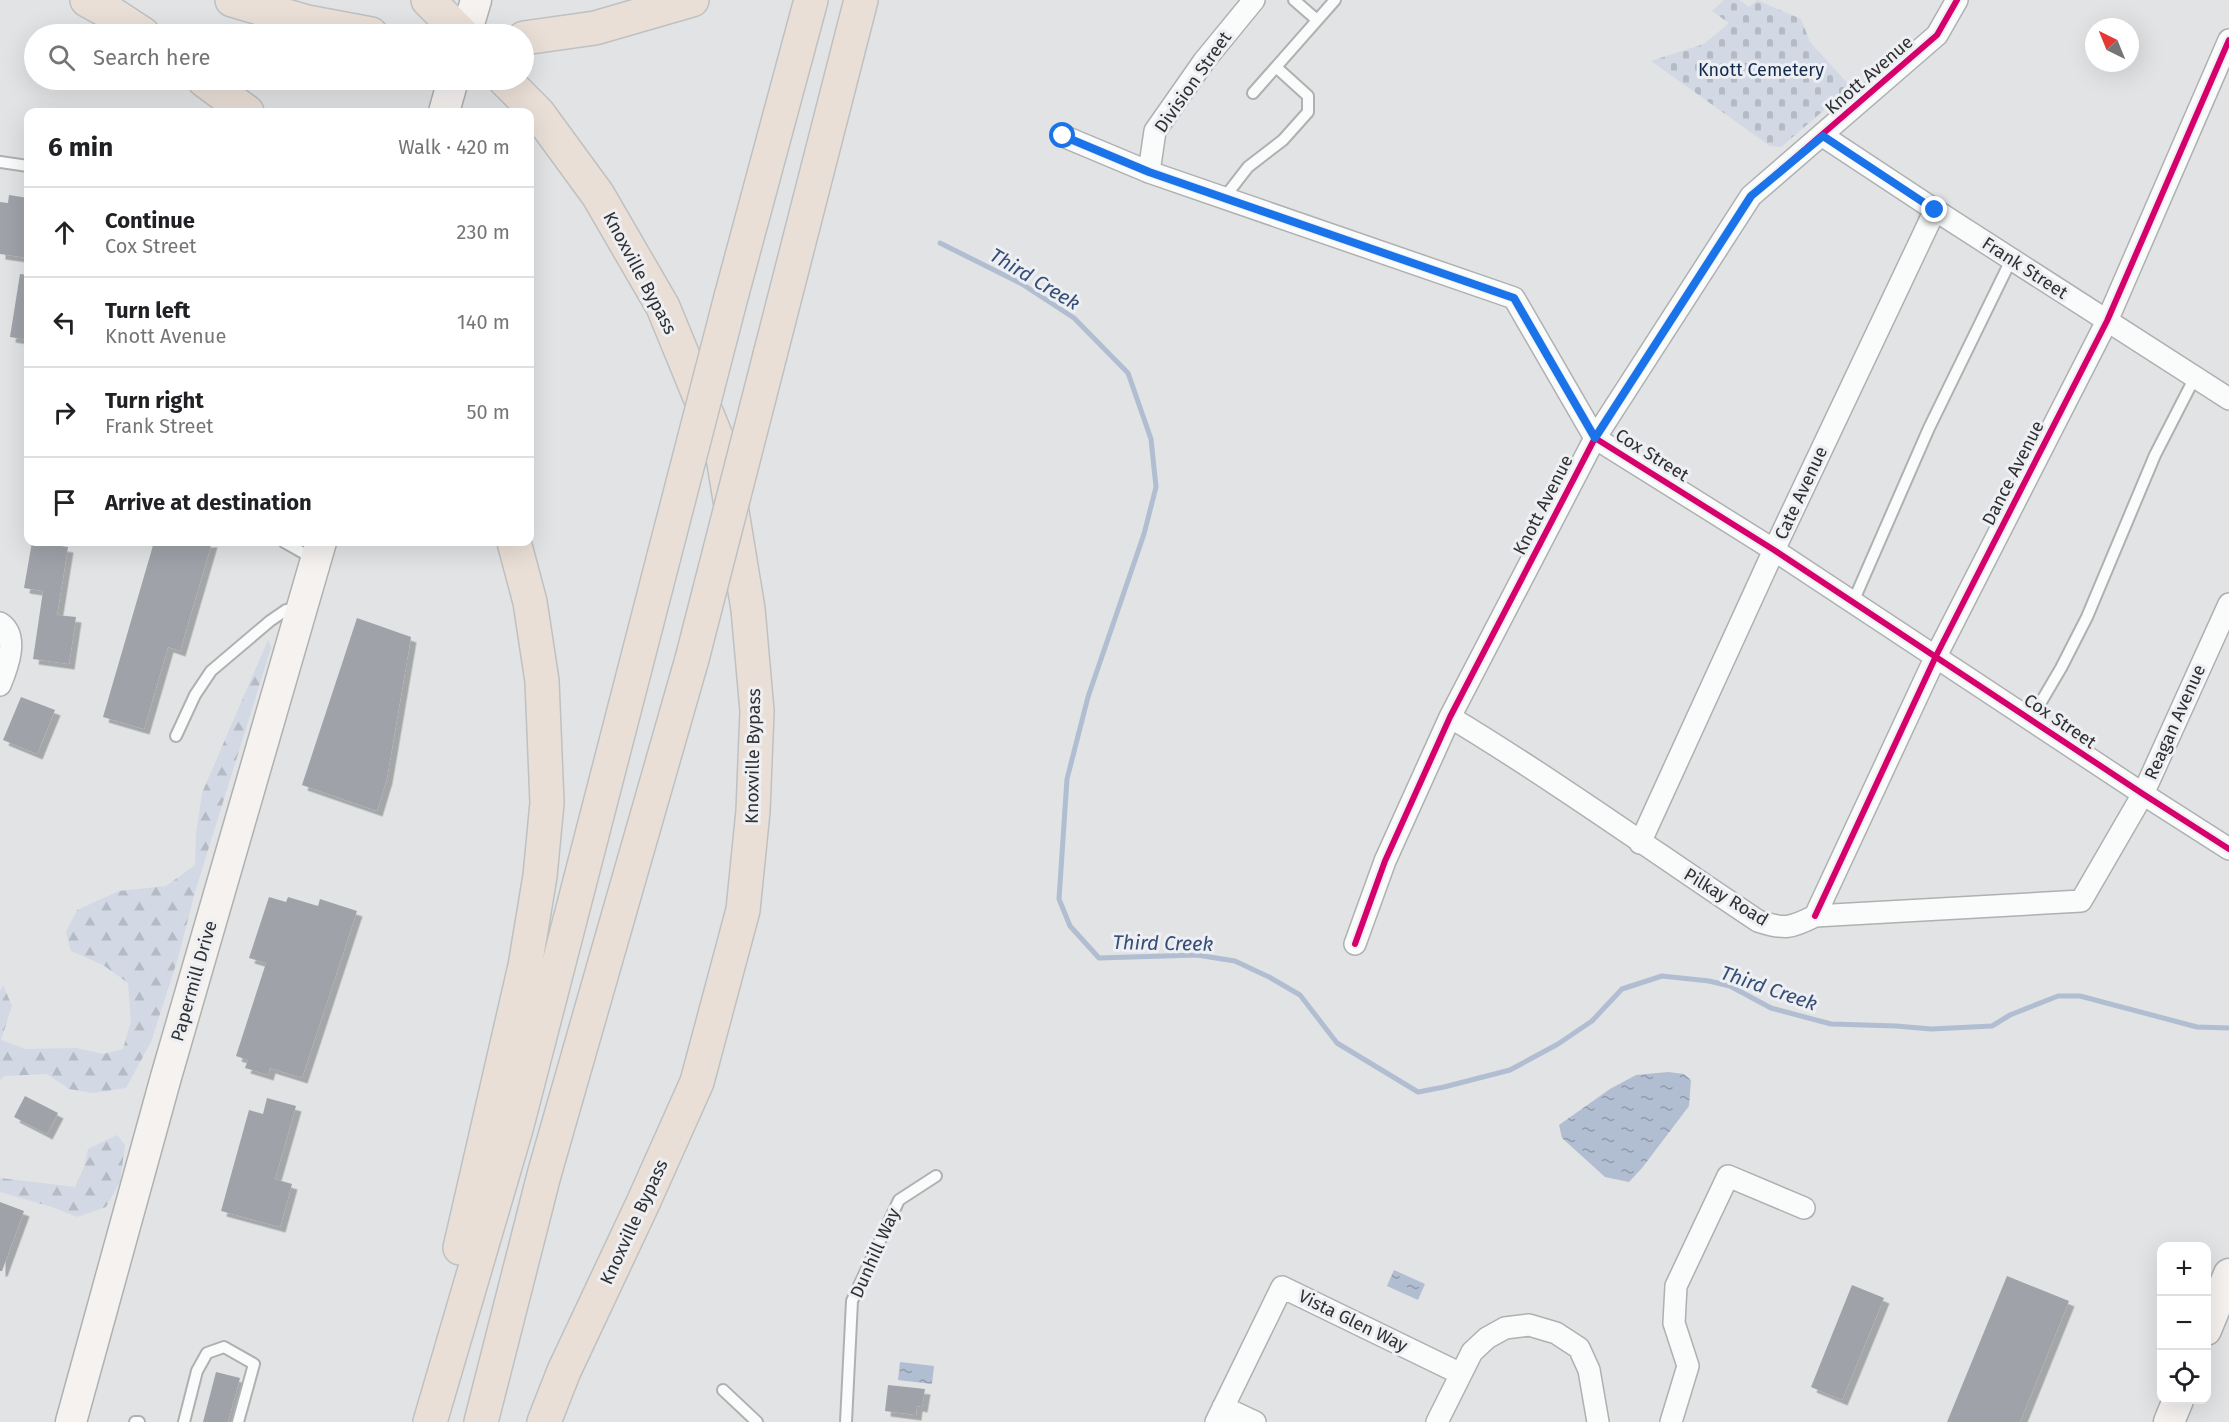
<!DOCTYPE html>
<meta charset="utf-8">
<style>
:root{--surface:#fff;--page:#f2f2f2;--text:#202124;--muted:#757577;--line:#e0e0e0}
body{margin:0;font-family:"Fira Sans",sans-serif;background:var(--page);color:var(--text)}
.controls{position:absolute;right:18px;bottom:18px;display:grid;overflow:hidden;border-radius:12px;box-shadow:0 6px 24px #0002}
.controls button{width:54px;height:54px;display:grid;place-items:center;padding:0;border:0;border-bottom:2px solid var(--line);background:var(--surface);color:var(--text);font:30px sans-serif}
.compass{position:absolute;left:2085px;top:18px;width:54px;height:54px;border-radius:50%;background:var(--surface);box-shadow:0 6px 24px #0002;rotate:317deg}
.stop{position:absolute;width:18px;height:18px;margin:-14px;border:4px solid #1a73e8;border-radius:50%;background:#fff}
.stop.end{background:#1a73e8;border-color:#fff;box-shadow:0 2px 6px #0008}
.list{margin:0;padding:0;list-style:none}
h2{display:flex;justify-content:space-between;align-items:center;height:78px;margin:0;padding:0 24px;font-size:26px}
h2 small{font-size:20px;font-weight:400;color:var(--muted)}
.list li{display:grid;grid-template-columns:39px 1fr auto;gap:18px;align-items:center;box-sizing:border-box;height:90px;padding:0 24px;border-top:2px solid var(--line)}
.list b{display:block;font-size:22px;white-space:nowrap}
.list p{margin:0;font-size:20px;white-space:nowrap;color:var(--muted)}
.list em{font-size:20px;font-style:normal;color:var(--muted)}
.icon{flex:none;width:33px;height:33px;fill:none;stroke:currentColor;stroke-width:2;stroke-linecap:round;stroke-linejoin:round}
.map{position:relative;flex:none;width:2229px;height:1422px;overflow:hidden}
.search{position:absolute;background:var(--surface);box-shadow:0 6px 24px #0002;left:24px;top:24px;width:510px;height:66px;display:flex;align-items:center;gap:15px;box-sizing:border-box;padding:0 21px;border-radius:33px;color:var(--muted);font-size:22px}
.panel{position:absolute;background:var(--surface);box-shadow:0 6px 24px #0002;left:24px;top:108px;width:510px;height:438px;border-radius:12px}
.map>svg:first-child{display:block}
</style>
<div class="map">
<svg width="2229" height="1422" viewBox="0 0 2229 1422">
<defs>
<pattern id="forest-firs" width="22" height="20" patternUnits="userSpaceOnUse" patternTransform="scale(1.5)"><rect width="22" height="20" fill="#d2d9e4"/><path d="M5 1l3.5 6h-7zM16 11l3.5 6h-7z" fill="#b5bbc4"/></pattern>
<pattern id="cemetery-stones" width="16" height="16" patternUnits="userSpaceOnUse" patternTransform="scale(1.5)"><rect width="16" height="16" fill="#d2d9e4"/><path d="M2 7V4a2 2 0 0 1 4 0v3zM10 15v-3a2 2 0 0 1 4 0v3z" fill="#b5bbc4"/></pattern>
<pattern id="water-ripples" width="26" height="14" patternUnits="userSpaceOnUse" patternTransform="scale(1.5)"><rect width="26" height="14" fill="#b1bdd1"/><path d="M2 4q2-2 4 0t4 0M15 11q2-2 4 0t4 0" fill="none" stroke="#909aaa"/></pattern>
<filter id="shadow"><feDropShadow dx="5.5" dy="5.5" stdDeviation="0" flood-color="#0004"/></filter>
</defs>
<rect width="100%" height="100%" fill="#e1e3e5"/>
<!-- forest -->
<path fill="url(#forest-firs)" d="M268 640 271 648 195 892 178 958 151 1042 126 1088 93 1093 69 1089 47 1074 5 1076 0 1080V991L3 985 12 1006 1 1040 26 1049 77 1048 103 1054 123 1049 131 1021 128 983 103 965 71 951 66 932 77 910 119 891 166 886 195 865 196 835 202 793Z
M117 1135 125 1145 120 1182 106 1207 77 1217 52 1207 0 1192V1178L75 1187 84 1167 88 1149Z"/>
<!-- cemetery -->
<path fill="url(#cemetery-stones)" d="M1724 0H1739L1749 7 1757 0 1801 19 1810 42 1851 87 1781 147 1770 146 1651 61 1704 44 1729 23 1712 11Z"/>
<!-- water -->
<path fill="url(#water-ripples)" d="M1668 1072 1684 1074 1691 1080 1689 1106 1642 1168 1629 1182 1605 1177 1562 1138 1559 1125 1610 1089 1636 1075Z
M1394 1270 1425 1284 1418 1300 1387 1286Z
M900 1362 934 1366 932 1384 898 1380Z"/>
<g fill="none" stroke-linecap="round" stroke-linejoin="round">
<!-- stream -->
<path stroke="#b1bdd1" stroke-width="5" d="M940 243 1022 284 1074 318 1128 373 1151 439 1156 487 1144 534 1088 697 1067 779 1059 899 1070 926 1099 958 1197 955 1235 961 1269 977 1300 995 1337 1043 1418 1092 1444 1087 1510 1070 1558 1044 1592 1021 1622 989 1662 976 1709 981 1730 986 1771 1008 1831 1024 1896 1026 1931 1029 1992 1026 2010 1015 2058 996H2080L2197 1027 2229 1028"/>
</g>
<!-- building -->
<path fill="#9fa3a9" filter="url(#shadow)" d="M9 195 28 198V258L0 254V202L8 203Z
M20 274 28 275V340L10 337Z
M32 542 68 547 57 615 76 617 69 664 33 659 43 591 24 588Z
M154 542H212L180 651 168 647 144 729 103 717Z
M357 618 411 637 387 778 377 811 302 785Z
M21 697 55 710 37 754 3 740Z
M269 897 286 902 288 897 318 906 320 899 357 911 302 1078 270 1068 268 1075 245 1068 248 1060 236 1056 266 963 249 958Z
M25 1096 58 1113 47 1134 14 1117Z
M267 1098 296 1106 275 1179 292 1184 280 1227 221 1211 249 1110 263 1114Z
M0 1202 24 1211 2 1271H0Z
M2007 1276 2069 1301 2020 1422H1947Z
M1852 1285 1884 1298 1842 1400 1811 1387Z
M216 1372 240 1378 228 1422H203Z
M888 1385 925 1389 922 1407 917 1406 916 1415 885 1411Z"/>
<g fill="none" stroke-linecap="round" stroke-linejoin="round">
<defs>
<path id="lane" d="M1294 0 1317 20
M1253 93 1335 0
M0 162 28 166
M1224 198 1248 167 1283 140 1308 112V96L1276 67
M284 542 314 559
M1853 602 1929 428 2011 260
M2031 719 2061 668 2087 617 2155 455 2195 377
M176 736 195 695 211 671 270 621 286 610 299 607
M723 1390 757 1422
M135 1422H139
M184 1422 197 1371 207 1353 224 1347 254 1364 238 1422
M846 1422 852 1301 899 1200 936 1176"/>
<path id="street" d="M1063 136 1149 172 1514 298 1595 438 1774 550 2143 794 2229 849
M1823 136 1935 210 2229 399
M1149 172 1155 131 1204 61 1254 0
M0 623C20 636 7 668 0 685
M1450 717C1556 781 1656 853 1758 921 1785 930 1791 928 1815 916L2081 901 2143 794 2229 604
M1640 843 1774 550 1935 210
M1815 916 1936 656 2107 321 2229 40
M1355 944 1385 861 1450 717 1595 438 1751 196 1937 35 1957 0
M1223 1407 1255 1422
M1216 1422 1282 1287 1461 1374
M1437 1422 1472 1352 1487 1338 1505 1328 1529 1325 1556 1333 1579 1348 1589 1370 1598 1422
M1671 1422 1688 1366 1674 1323 1676 1286 1728 1176 1804 1208"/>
<path id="secondary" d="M466 34 476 0
M444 112 453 80
M2206 1330 2229 1274
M71 1422 166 1077 321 542
M2169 1422 2178 1400"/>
<path id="highway" d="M87 0 114 15 143 34
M232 0 307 22 371 34
M428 0 462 34
M524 38 595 28 692 0
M204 80 247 112
M505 80 538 113 598 195 663 307 722 451 748 609 757 711 753 811 743 910 697 1082 643 1203 564 1371 544 1422
M731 297 811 0
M770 355 861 0
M460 1248 525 966 540 876 547 803 542 681 530 602 514 542
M430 1422 516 1129 664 556
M481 1422 544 1175 692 659"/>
</defs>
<!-- lane casing -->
<use href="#lane" stroke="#afb0b1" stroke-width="14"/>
<!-- street casing -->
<use href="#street" stroke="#afb0b1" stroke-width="24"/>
<!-- secondary casing -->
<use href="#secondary" stroke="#afb0b1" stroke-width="33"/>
<!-- highway casing -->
<use href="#highway" stroke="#bfc0c1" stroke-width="36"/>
<!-- lane -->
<use href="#lane" stroke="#fafbfb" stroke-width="10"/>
<!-- street -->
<use href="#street" stroke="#fafbfb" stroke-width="21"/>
<!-- secondary -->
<use href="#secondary" stroke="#f5f2f0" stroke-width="30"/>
<!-- highway -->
<use href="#highway" stroke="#e9dfd7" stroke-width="33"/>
<defs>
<path id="highway-bridge" d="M664 556 731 297
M692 659 770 355"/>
</defs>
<!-- highway-bridge casing -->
<use href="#highway-bridge" stroke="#bfc0c1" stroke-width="36" stroke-linecap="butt"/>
<!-- highway-bridge -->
<use href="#highway-bridge" stroke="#e9dfd7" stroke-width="33"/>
<defs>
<path id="cycleway" d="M1063 136 1149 172 1514 298 1595 438 1774 550 2143 794 2229 849
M1815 916 1936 656 2107 321 2229 40
M1355 944 1385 861 1450 717 1595 438 1751 196 1937 35 1957 0"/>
</defs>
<!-- cycleway casing -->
<use href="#cycleway" stroke="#edeff3" stroke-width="10"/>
<!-- cycleway -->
<use href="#cycleway" stroke="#d6006c" stroke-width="6"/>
</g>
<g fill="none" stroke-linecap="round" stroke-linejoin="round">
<!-- route -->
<path stroke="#1a73e8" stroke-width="8" d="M1063 136 1149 172 1514 298 1595 438 1751 196 1823 136 1935 210"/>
</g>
<g text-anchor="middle" stroke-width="6" stroke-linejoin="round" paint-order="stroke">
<!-- park labels -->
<g font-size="18" fill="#12294e" stroke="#edeff3">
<text x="1761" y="76">Knott Cemetery</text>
</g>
<!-- street labels -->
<g font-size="18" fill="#2f3032" stroke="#edeff3">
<text transform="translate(1869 75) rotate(-41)" y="6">Knott Avenue</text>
<text transform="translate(1193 82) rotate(-55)" y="6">Division Street</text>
<text transform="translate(2025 268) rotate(33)" y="6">Frank Street</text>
<text transform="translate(640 273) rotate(62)" y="6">Knoxville Bypass</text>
<text transform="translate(1652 455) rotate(32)" y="6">Cox Street</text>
<text transform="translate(2013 473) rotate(-63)" y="6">Dance Avenue</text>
<text transform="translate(1801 493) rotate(-65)" y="6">Cate Avenue</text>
<text transform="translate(1543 505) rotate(-63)" y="6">Knott Avenue</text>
<text transform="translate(2060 721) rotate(34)" y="6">Cox Street</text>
<text transform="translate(2175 722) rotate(-66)" y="6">Reagan Avenue</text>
<text transform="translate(753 756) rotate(-89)" y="6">Knoxville Bypass</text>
<text transform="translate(1726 897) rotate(31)" y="6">Pilkay Road</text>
<text transform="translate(194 981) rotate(-74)" y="6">Papermill Drive</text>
<text transform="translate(634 1222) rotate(-65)" y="6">Knoxville Bypass</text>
<text transform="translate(875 1253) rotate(-66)" y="6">Dunhill Way</text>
<text transform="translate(1353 1321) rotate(26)" y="6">Vista Glen Way</text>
</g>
<!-- water labels -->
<g font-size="20" font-style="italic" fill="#354e76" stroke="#edeff3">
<text transform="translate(1035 279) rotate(31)" y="7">Third Creek</text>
<text transform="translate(1163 943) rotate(1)" y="7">Third Creek</text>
<text transform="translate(1769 988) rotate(19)" y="7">Third Creek</text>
</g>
</g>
</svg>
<div class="controls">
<button>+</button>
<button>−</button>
<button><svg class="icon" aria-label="locate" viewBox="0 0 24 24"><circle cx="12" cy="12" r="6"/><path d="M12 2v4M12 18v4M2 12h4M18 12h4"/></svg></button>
</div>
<svg class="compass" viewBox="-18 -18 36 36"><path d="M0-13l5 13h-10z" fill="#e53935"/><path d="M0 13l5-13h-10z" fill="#757577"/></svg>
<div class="stop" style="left:1063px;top:136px"></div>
<div class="stop end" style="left:1935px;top:210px"></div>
<div class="search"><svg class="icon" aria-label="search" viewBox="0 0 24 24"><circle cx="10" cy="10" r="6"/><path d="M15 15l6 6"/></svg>Search here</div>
<section class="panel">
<h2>6 min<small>Walk · 420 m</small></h2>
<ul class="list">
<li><svg class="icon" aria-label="ahead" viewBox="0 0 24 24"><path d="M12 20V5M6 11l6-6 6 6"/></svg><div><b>Continue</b><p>Cox Street</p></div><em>230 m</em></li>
<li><svg class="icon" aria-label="left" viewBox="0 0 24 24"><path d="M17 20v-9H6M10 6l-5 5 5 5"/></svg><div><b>Turn left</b><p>Knott Avenue</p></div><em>140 m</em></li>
<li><svg class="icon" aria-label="right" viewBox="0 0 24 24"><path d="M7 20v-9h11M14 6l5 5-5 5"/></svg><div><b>Turn right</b><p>Frank Street</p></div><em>50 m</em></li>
<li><svg class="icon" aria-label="arrive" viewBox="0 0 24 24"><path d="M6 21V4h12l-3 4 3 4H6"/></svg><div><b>Arrive at destination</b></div></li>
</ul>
</section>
</div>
